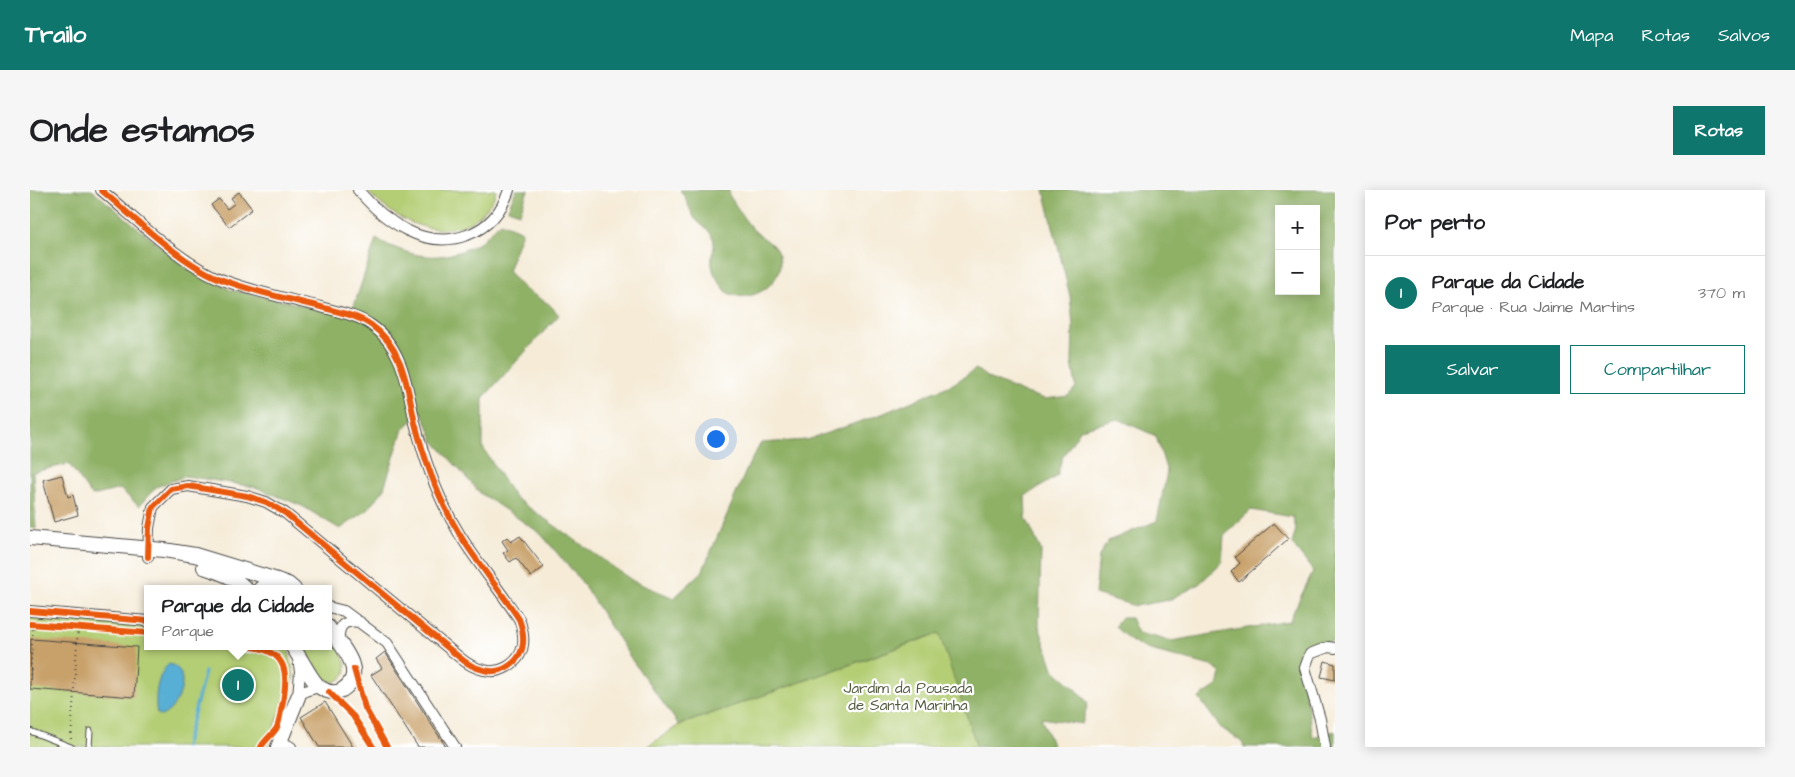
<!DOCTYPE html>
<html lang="pt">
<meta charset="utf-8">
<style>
:root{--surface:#fff;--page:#f6f6f6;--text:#202124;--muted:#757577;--line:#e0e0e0;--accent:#0f766e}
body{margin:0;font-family:"Architects Daughter",sans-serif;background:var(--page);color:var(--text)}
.controls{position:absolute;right:15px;top:15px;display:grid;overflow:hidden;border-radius:0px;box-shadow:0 2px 12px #0003}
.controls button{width:45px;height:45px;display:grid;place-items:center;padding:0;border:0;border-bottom:1px solid var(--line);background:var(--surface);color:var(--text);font:25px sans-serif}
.you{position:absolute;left:685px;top:248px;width:18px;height:18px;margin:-12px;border:4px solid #fff;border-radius:50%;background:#1a73e8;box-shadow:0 0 0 8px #1a73e833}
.badge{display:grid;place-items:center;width:32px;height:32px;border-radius:50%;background:var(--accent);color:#fff;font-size:16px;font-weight:700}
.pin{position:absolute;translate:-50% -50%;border:2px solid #fff;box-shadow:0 1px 5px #0006}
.popup{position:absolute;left:114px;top:395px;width:188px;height:65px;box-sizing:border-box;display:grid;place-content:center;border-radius:0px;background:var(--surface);filter:drop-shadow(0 1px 4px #0005);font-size:16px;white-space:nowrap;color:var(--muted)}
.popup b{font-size:19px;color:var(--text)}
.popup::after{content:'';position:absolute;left:50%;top:100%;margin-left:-10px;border:10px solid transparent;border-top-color:var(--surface)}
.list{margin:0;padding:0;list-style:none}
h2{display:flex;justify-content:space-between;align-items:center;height:65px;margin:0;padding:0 20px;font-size:21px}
h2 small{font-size:16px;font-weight:400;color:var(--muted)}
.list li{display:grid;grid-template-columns:32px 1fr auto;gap:15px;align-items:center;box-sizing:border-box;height:75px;padding:0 20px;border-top:1px solid var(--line)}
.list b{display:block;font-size:19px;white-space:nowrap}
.list p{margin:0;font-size:16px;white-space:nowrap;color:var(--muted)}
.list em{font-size:16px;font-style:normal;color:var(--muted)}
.actions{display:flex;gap:10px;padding:15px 20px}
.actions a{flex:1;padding:11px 0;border:1px solid var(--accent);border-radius:0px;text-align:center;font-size:18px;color:var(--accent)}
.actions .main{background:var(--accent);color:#fff}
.map{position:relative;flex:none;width:1305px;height:557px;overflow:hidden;border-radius:0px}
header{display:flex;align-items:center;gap:30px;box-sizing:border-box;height:70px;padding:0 25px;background:var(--accent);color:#fff}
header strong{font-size:24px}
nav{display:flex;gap:28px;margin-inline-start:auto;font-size:18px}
.intro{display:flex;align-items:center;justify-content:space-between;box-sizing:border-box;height:120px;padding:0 30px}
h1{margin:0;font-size:35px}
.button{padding:12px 22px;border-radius:0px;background:var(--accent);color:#fff;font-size:18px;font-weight:700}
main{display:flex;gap:30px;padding:0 30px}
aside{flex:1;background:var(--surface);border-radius:0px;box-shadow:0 2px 12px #0003}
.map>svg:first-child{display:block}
</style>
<header>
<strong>Trailo</strong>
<nav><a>Mapa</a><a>Rotas</a><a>Salvos</a></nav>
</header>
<div class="intro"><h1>Onde estamos</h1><a class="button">Rotas</a></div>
<main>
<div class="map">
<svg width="1305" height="557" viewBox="0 0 1305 557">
<rect width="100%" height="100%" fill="#fff"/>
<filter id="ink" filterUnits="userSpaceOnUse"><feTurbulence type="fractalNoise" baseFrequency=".02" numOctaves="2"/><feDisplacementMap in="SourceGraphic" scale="10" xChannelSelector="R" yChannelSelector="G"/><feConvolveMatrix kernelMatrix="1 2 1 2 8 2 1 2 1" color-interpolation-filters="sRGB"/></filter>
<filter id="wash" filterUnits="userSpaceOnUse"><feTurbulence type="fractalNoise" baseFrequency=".0096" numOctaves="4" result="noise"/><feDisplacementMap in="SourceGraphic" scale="20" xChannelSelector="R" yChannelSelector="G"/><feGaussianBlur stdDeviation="1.12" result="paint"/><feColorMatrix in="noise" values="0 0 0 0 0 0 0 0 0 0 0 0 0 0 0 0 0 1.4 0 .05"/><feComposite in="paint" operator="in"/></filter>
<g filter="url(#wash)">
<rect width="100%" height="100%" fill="#f5ebd7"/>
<!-- green -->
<path fill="#b4ce74" stroke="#707c50" d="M336 0H466C465 8 460 14 455 20 438 42 404 43 380 32 363 25 348 12 336 0Z
M0 426 118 437V456H252L259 461 264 486 237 557H0Z
M910 443 947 557H617L649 535Z
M298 444C305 455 327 479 309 490 304 493 299 491 294 488L273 456H298Z"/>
<!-- forest -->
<path fill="#8fb166" stroke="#5d6e48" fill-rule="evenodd" d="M0 0H62L158 79 201 100 321 125 346 49C381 67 408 74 445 55 454 50 463 39 471 32L492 41 478 81 494 99 519 114 529 125 453 208V258L484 307 603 391 644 408 672 382 719 274 731 253 777 250 852 224 923 194 946 179 958 188 992 202 1015 209 1038 206 1046 197 1042 172 1043 135 1040 106 1014 0H1305V450L1277 461 1270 472 1283 547 1305 541V557H1214L1212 552 1190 537 1169 508 1188 495 1191 484 1185 477 1117 459 1101 451 1085 437 1090 428H1101L1108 443 1141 451 1259 431 1283 381 1262 354 1266 339 1263 327 1221 320 1194 345 1192 372 1168 395 1139 410 1105 416 1065 404 1069 366 1078 351 1127 331 1137 282 1126 246 1088 229 1051 239 1032 268 1027 286 995 306 996 328 1011 360 1009 436 1023 479 1047 500 1058 513 1052 534 1011 528 1023 557H947L909 443 649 535 604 473 551 391 510 343 450 303 404 251 392 222 373 239 353 301 336 321 310 339 272 316 225 297 156 286 126 297 109 316 90 299 62 306 39 274 3 282 6 339 0 338ZM1249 19H1286V101H1249Z
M486 0H498L490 23 478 19Z
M650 0H699V5C706 15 712 27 720 36 731 50 749 52 750 73 750 93 727 109 708 106 703 105 701 105 697 102 689 93 680 81 682 68 683 61 686 53 682 46 679 40 671 35 666 30 659 21 658 9 650 0Z"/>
<!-- water -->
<path fill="#58afd5" stroke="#426d80" d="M139 474C163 479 150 519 131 526L127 523C124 508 127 484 139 474Z"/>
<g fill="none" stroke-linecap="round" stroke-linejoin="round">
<!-- stream -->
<path stroke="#58afd5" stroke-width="3" d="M155 557 175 482"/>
</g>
<g id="blocks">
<!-- building -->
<path fill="#c8a069" d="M209 2 222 19 199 37 181 15 189 9 197 19 205 13 201 8Z
M32 285 38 307 43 305 48 325 24 332 13 290Z
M1244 333 1258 349 1209 392 1201 382 1210 373 1205 367Z
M490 346 514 377 501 387 486 368 480 372 473 363 478 360 472 351 477 347 481 352Z
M1 449 107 457 104 507 0 499Z
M355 462 416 557H388L341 485 352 478 346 469Z
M1295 471 1305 474V490L1291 487Z
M295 512 323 557H289L271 527Z"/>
</g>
</g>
<g filter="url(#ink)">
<use href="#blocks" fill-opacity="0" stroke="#494845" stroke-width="1"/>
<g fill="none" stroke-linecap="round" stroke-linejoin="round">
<defs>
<path id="service" d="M0 541 41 557
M59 557 60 541"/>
<path id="minor" d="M71 0C105 28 152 75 193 90 224 102 259 109 291 117 308 122 327 125 341 135 374 158 377 197 385 233 395 272 409 311 430 345 448 374 470 400 489 429 496 448 496 466 477 477 470 481 461 482 454 480 444 478 436 473 429 467L255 323 236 312 217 306 158 296 141 299 123 317 119 338 118 367
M328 0C354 31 395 61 437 45 458 38 472 21 479 0
M298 417 314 421 357 453 425 557
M0 421 118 431
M309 452C308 435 313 430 330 432
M268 507 270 482 268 468
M268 507 275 501 289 497
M250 551 261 557
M1295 557 1290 529 1275 478 1280 464 1298 457 1305 458"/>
<path id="tertiary" d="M0 348 134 360 165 365 247 390 258 394 264 399
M174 377C189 382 205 387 216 399
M230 399 237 393 247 390
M262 456C270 466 282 493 291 498 297 502 305 504 312 500 339 483 310 454 298 437
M248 557 268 507"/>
</defs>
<!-- service casing -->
<use href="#service" stroke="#494845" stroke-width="7"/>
<!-- minor casing -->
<use href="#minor" stroke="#494845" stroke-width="12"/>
<!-- tertiary casing -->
<use href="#tertiary" stroke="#494845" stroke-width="16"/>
<!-- path -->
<path stroke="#494845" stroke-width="2" stroke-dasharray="1 4" stroke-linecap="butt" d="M0 490 3 434
M41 549 48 437"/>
<!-- service -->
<use href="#service" stroke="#fff" stroke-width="5"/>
<!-- minor -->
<use href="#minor" stroke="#fff" stroke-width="10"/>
<!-- tertiary -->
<use href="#tertiary" stroke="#fff" stroke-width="14"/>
<defs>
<path id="cycleway" d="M71 0C105 28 152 75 193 90 224 102 259 109 291 117 308 122 327 125 341 135 374 158 377 197 385 233 395 272 409 311 430 345 448 374 470 400 489 429 496 448 496 466 477 477 470 481 461 482 454 480 444 478 436 473 429 467L255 323 236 312 217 306 158 296 141 299 123 317 119 338 118 367
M0 421 118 431
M0 434 118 443
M215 456C256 459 260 480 252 516 250 523 250 533 246 539 242 545 235 550 231 557
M324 479 335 518 357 557
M299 502 323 526 343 557"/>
</defs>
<!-- cycleway casing -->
<use href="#cycleway" stroke="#fff" stroke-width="9"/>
<!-- cycleway -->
<use href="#cycleway" stroke="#e8590c" stroke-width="6"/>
</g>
</g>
<g text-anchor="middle" stroke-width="4.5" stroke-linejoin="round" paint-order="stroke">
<!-- park labels -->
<g font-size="15" fill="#545c41" stroke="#fff">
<text x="878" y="503">Jardim da Pousada<tspan x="878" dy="17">de Santa Marinha</tspan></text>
</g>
</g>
</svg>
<div class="controls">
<button>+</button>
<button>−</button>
</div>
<div class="you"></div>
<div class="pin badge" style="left:208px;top:495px">1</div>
<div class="popup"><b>Parque da Cidade</b>Parque</div>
</div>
<aside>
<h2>Por perto<small></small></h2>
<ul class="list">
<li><span class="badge">1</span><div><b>Parque da Cidade</b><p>Parque · Rua Jaime Martins</p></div><em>370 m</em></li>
</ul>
<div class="actions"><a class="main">Salvar</a><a>Compartilhar</a></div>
</aside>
</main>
